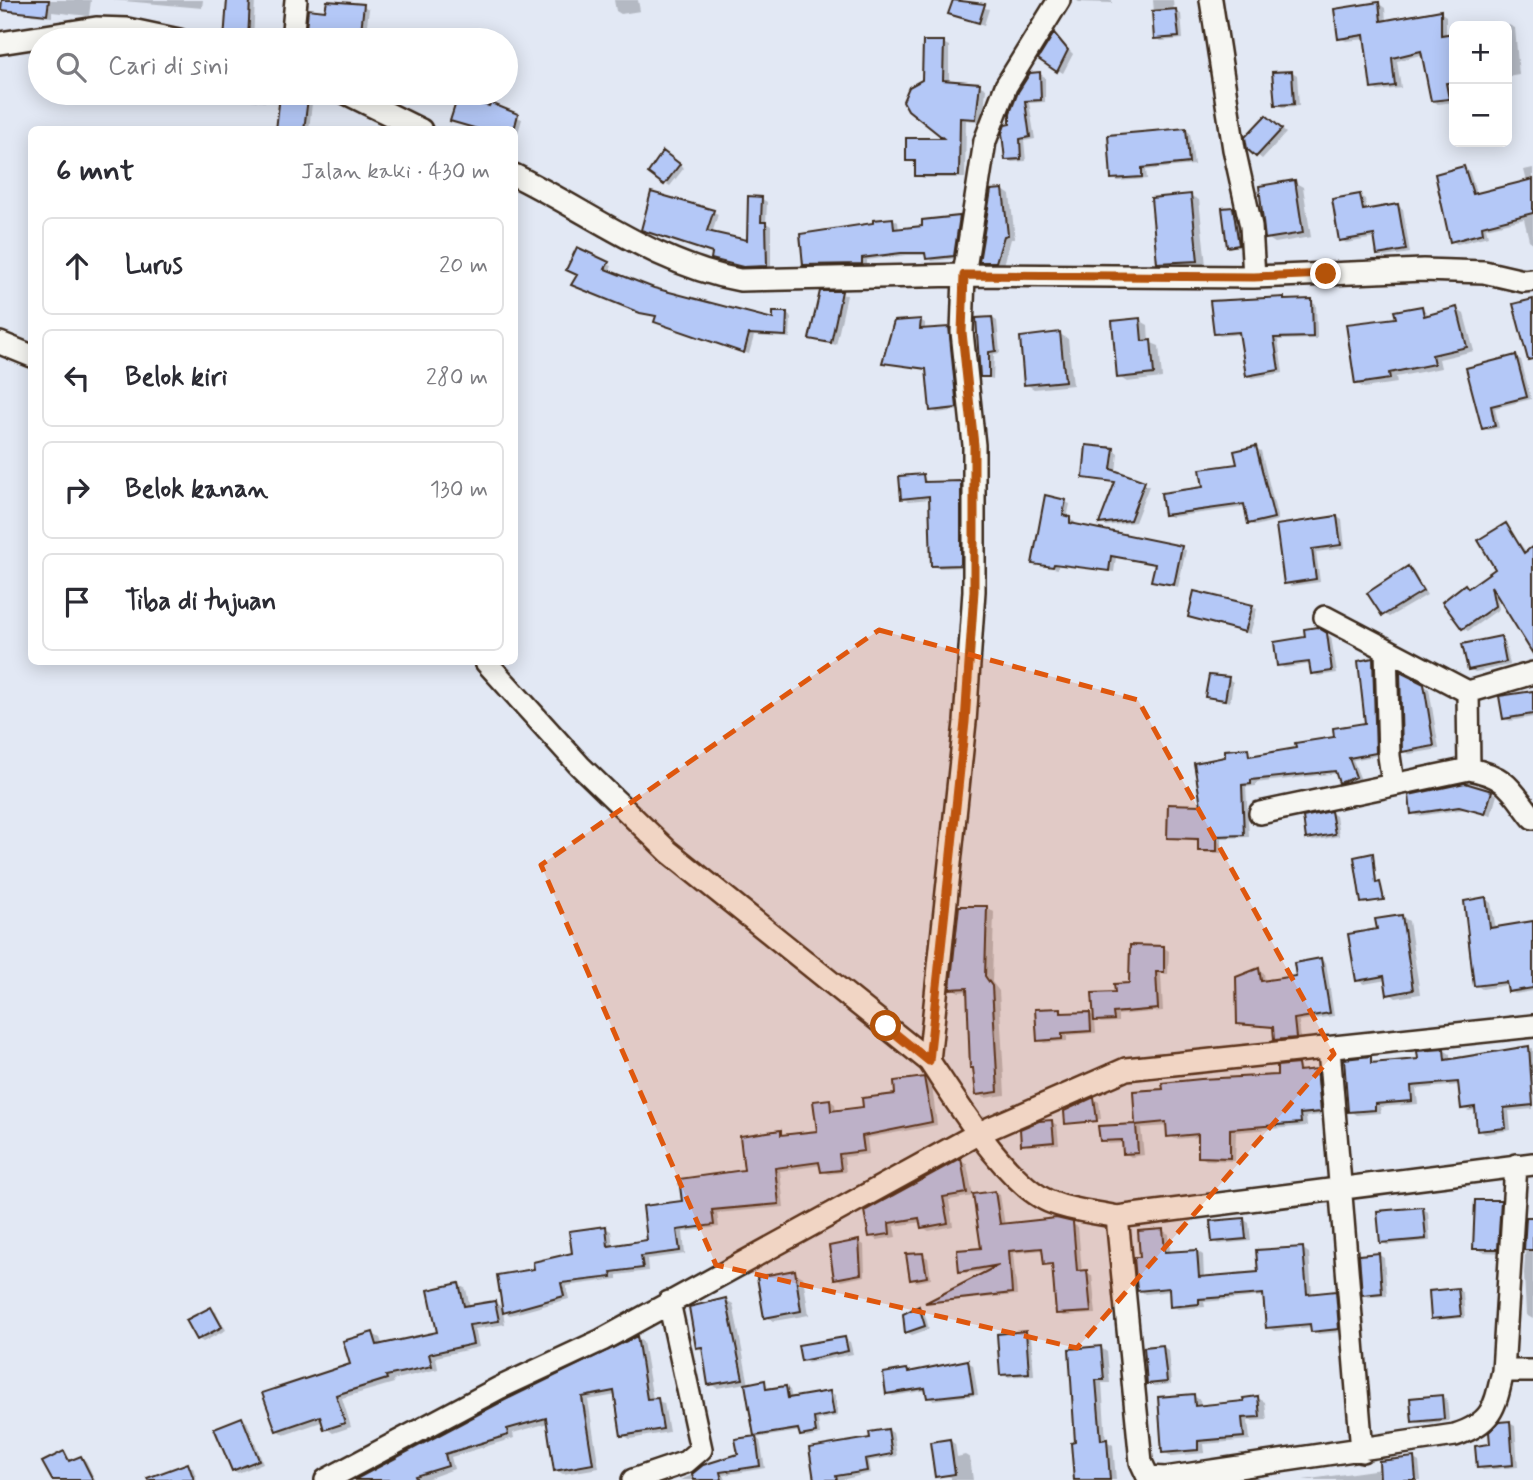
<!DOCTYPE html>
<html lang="id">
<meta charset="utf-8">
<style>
:root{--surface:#fff;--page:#f7f7f7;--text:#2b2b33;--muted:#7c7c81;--line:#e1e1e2}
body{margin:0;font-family:Mynerve,sans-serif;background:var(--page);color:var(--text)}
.controls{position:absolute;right:21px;top:21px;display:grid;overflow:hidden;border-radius:10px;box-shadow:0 4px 18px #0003}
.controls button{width:63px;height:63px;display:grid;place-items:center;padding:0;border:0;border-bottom:2px solid var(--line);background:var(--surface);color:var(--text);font:35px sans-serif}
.stop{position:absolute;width:21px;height:21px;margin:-16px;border:5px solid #b45309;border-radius:50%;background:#fff}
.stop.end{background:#b45309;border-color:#fff;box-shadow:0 2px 7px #0008}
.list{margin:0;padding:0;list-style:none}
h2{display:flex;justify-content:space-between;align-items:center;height:91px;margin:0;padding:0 28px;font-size:30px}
h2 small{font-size:23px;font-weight:400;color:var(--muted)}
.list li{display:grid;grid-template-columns:46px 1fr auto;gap:21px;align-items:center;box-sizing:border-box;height:98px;margin:0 14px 14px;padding:0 14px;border:2px solid var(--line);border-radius:10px}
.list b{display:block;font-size:26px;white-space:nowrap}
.list em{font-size:23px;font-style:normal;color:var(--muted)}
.icon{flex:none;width:38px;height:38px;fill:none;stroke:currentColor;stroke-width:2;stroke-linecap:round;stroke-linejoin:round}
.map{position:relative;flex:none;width:1533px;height:1480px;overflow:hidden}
.search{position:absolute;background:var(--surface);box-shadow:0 4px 18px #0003;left:28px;top:28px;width:490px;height:77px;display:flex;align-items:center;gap:18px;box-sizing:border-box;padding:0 24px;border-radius:38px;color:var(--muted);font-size:26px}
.panel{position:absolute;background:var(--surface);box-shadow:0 4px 18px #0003;left:28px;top:126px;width:490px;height:539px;border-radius:10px}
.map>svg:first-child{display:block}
</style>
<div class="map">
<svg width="1533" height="1480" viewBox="0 0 1533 1480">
<rect width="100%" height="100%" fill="#e2e8f4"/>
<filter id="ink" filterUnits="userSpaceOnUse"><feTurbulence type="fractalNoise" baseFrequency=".0143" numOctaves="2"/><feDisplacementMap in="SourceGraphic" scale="14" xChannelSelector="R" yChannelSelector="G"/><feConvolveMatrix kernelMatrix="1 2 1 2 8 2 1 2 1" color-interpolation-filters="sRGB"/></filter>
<g filter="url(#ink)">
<!-- shadow -->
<path fill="#0003" d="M28 0H91L89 16 52 12V17L32 15 27 12Z
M113 0H203L202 8Z
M229 0H255L253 40H226Z
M614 0H638L640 11 621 14 616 11Z
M954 0 989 9 984 25 950 13Z
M1076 0H1112V3L1079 2Z
M1153 0H1173L1174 11 1181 14 1183 39 1161 41 1156 38Z
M1379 4 1385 8 1386 22 1440 12 1446 16V46L1454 45V85L1451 86 1454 102 1438 104 1432 100 1424 54 1397 61 1401 88 1378 91 1372 88 1366 39 1346 41 1340 38Z
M363 6 369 9 365 40H307L327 13Z
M1509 25 1515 28 1519 75 1507 77V26H1501Z
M1055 36 1073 54 1063 73 1040 59Z
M943 43 949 46V83L979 85 986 89 983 122 966 120 965 178H923L917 175V164L908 160 948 140 924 81Z
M40 52V74L38 73Z
M1292 72 1297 75 1299 106 1282 107 1277 104Z
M1040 74 1045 77V102L1029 103 1035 139 1024 141 1026 161 1012 162 1007 159 1012 113Z
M166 93H266L265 102 196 93 195 103 170 101 165 98Z
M399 93H432L431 99Z
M307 100 312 103 309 130H278Z
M490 108 522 119 516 140 514 130H480L453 120Z
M1271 120 1286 133 1262 159 1249 148Z
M1185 130 1190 133 1194 165 1146 170 1147 179 1118 181 1113 178Z
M669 157 684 168 670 186 665 183Z
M1463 168 1469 171 1477 195 1527 182 1524 170 1533 168V243L1529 240 1524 219 1486 228 1488 236 1457 244 1452 241Z
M1294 182 1303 187 1311 237 1275 243 1267 238Z
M1003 190 1010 195 1015 239H1011L1004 265H989L981 261Z
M1191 196 1199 200 1206 265 1167 267 1158 262Z
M1360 196 1365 199 1367 211 1398 206 1403 209 1410 253 1384 257 1379 254 1376 238 1346 243 1341 240Z
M762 199 767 202 766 223 771 226V268L750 269 718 261 713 258 714 253 648 232 713 212 718 214 712 234 749 243Z
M1233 209 1238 212 1243 248 1229 246Z
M960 218 964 220 958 258 932 261 927 255H907L867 260V266L810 267 805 264 875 225 893 219 898 222 899 231 924 228Z
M578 250 612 266 609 273 653 289 774 322 787 314 791 317 790 338 754 336 749 354 660 324 657 317 578 287Z
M821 293 847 295 836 345 811 338Z
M1284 299 1316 304 1317 339 1278 340 1283 373 1252 378 1247 375 1241 334 1220 336 1215 333Z
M1422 308 1430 316 1456 309 1464 314 1474 351 1439 359 1441 368 1396 377 1397 383 1364 388 1356 383 1398 319Z
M992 318 997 321 1000 353 994 354 993 379 982 376Z
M920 320 925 323V331L949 329 954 332 961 410 937 413 932 410 928 370 884 362Z
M1139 320 1148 325 1149 342 1159 346 1162 378 1127 382 1119 377Z
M1060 334 1068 339 1073 385 1034 389 1026 384Z
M1516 357 1521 360 1531 399 1495 408 1499 428 1488 430 1483 428 1468 369Z
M1256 448 1261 451 1278 520 1255 526 1250 523 1246 507 1171 517 1166 514 1239 466Z
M1113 450 1118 453 1116 472 1149 486 1135 522 1106 526 1101 523 1117 483 1084 477Z
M923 476 928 484 960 483 966 486V567L937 568 932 565 931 499 908 501 902 498Z
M1065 502 1070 504 1067 518 1075 522 1074 526 1186 550 1178 587 1153 580 1156 565 1116 557 1114 572 1058 565V569L1034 564Z
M1337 517 1342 520 1345 548 1316 552 1320 582 1291 586 1286 583 1278 527Z
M1506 525 1527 553 1533 588V640L1496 592 1499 609 1468 631 1463 628 1470 589 1498 569Z
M1408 568 1413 571 1427 595 1389 617 1384 614Z
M1252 607 1257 609 1250 634 1190 616Z
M1317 629 1331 637 1337 673 1318 676 1312 673 1311 664 1284 668 1279 665Z
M1500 638 1505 641 1510 665 1475 672 1469 669Z
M1373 660 1378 663 1380 755 1353 760 1361 780 1346 785 1341 782 1338 773 1256 783V786L1246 787 1249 837 1221 838 1222 853H1205L1200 850 1199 841 1168 837 1203 807 1227 758 1247 750 1253 757 1298 750 1367 724Z
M1228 679 1233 682 1230 702 1207 696Z
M1423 685 1429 689 1439 749 1409 754 1404 751Z
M1533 690V717L1510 721 1504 718 1501 698Z
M1491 792 1497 795 1491 816 1466 809 1418 816 1413 813Z
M1331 813 1336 816 1339 836 1313 841 1307 838Z
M1372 855 1378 884 1382 885 1385 900 1364 904Z
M1485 899 1491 903 1496 929 1533 923V991L1515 994 1509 991 1508 985 1482 989 1476 985Z
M960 907 987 908 994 912 992 982 999 991 1005 1095 985 1098 977 1094 969 991 959 992 952 988Z
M1402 917 1409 921 1420 994 1396 998 1389 993 1387 980 1364 984 1357 980 1379 931Z
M1164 948 1169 951 1168 974H1161L1163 1011 1118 1015V1022L1101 1023 1095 1020 1096 1033 1067 1035V1041L1044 1043 1039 1040 1061 1010 1066 1015 1090 1014 1095 1017 1117 994 1131 984Z
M1321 960 1326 963 1334 1016 1299 1021 1301 1040 1281 1042 1276 1039 1275 1028 1239 1023 1259 970 1264 973 1265 982 1298 977Z
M1533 1048V1109L1509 1111 1511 1130 1485 1134 1479 1130 1477 1110 1469 1111 1462 1108 1460 1085 1416 1089 1418 1104 1380 1107 1381 1113 1356 1115 1350 1111 1370 1058 1377 1064 1420 1060 1444 1050 1450 1054V1062Z
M1298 1066 1304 1072 1317 1070 1323 1074 1327 1114 1306 1117 1307 1126 1236 1132 1235 1161 1206 1160 1200 1156V1137L1175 1139 1168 1135V1126L1141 1128 1144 1155 1131 1157 1125 1153 1124 1143 1108 1144 1101 1140 1100 1128 1137 1125 1135 1093 1279 1077Z
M924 1079 932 1086 937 1125 867 1138 869 1154 844 1157 846 1172 828 1174 822 1171V1165L780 1171 784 1207 717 1213 719 1227 683 1232 685 1254 647 1259 648 1271 617 1275V1279L566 1286 569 1299 510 1315 503 1311 505 1324 475 1329 479 1347 436 1357 438 1369 393 1380 394 1383 342 1398 351 1427 333 1433 326 1428 324 1421 284 1435 277 1430 352 1365 373 1334 380 1338 383 1346 439 1333 459 1285 466 1289 470 1307 495 1303 504 1308 536 1270 574 1254 605 1228 611 1231 613 1247 649 1242 684 1203 746 1171 780 1132 786 1136 819 1132 829 1100 835 1104 836 1112 865 1109 897 1095Z
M1094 1099 1099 1102 1101 1119 1066 1123Z
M1052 1122 1057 1125 1059 1144 1028 1146 1023 1143Z
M961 1160 967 1164 973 1196 949 1200 953 1226 929 1231 922 1227V1222L894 1226 896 1237 877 1240 870 1236Z
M995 1192 1000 1195 1005 1225 1072 1224 1078 1227 1082 1272 1092 1275 1096 1314 1063 1316 1058 1313 1054 1266 1045 1264 1044 1250 1013 1253 1017 1295 929 1303 994 1270 966 1273 960 1271 984 1249Z
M1500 1202 1508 1207 1506 1253 1483 1252 1475 1248Z
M1423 1209 1428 1212 1430 1241 1387 1245 1382 1242Z
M1527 1219H1533V1319L1526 1315 1524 1273Z
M1244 1220 1249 1223 1251 1241 1219 1244 1214 1241Z
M1163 1231 1169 1234 1170 1253 1197 1251 1203 1255 1204 1279 1260 1274 1303 1249 1309 1253 1312 1295 1335 1293 1341 1297 1344 1332 1318 1334 1312 1327 1274 1331 1268 1327 1265 1296 1204 1302 1205 1307 1178 1309 1172 1306 1171 1291 1145 1294 1139 1290 1142 1258Z
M859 1242 864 1245 865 1276 841 1281 836 1278Z
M922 1255 928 1258 931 1279 917 1282 912 1279Z
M1379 1255 1384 1258 1387 1296 1369 1297 1364 1294Z
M794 1272 803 1277 809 1315 774 1321 765 1316Z
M1458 1290 1463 1293 1465 1318 1438 1320 1433 1317Z
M726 1300 733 1304 749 1385 765 1382 770 1390 786 1387 790 1390 792 1399 830 1392 835 1395 838 1416 818 1420 820 1435 806 1438 801 1431 756 1438 760 1441 765 1468 724 1475 726 1480H680L740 1456 737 1441 759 1437 755 1435 747 1383 717 1388 710 1384 704 1351 697 1347Z
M919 1308 924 1311 929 1329 912 1335 907 1332Z
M211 1309 216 1312 226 1330 203 1342 198 1339Z
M1026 1333 1031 1336 1034 1375 1007 1377 1002 1374Z
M637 1338 643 1342 653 1400 664 1403 669 1432 630 1439 623 1435 616 1395 588 1400 599 1468 563 1474 556 1470 548 1423 513 1433 514 1438 451 1457 454 1469 424 1480H358Z
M845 1339 850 1342 853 1354 808 1363 803 1360Z
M1163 1347 1168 1350 1171 1384 1154 1386 1149 1383Z
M1101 1348 1107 1352 1110 1383H1102L1106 1441 1113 1445 1116 1480H1076L1077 1444Z
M967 1362 973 1365 978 1395 933 1400 928 1397 927 1390 893 1396 888 1393 885 1375Z
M1193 1396 1200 1400 1201 1407 1246 1403 1258 1398 1265 1402 1267 1420 1248 1421 1250 1440 1204 1444 1205 1453 1171 1456 1164 1452Z
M1442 1397 1447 1400 1449 1421 1419 1424 1414 1421Z
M241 1419 247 1422 263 1463 238 1473 233 1470Z
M1509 1423 1515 1426 1518 1467 1483 1470 1478 1467Z
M888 1430 893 1433 897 1456 869 1461 871 1473 841 1480H816Z
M950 1441 955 1444 957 1457 965 1455 970 1458 973 1480H951V1477L937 1475Z
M64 1453 72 1462 81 1458 86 1461 95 1480H53Z
M1414 1459 1419 1462 1421 1480H1303L1381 1469Z
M188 1465 193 1468 197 1480H162Z"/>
<!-- building -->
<path fill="#b4c8f7" stroke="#3b2a1e" stroke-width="2" d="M2 0H49L47 15 1 10Z
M227 0H250L248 40H224Z
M953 0 985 4 979 23 948 14Z
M327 1 364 4 360 40 315 37V40H305L308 9 325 11Z
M1379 2 1381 21 1441 10V35L1454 33V82L1446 83 1449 99 1431 101 1421 51 1392 58 1395 86 1371 89 1364 35 1338 39 1334 9Z
M1176 9 1179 37 1154 39 1152 11Z
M1054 33 1068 50 1057 72 1038 59Z
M923 41H944L943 80 980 83 976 119 960 118 959 176H915V161H906V138H943L908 110 903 101 909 87 922 80Z
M1292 71 1294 104 1275 105 1272 72Z
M1040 72 1041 100 1025 101 1030 137 1020 139 1021 159 1005 160 1002 133 1005 125 1010 124V113L1018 92 1030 73Z
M280 95 308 98 304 130H276Z
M458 96 489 106 491 103 518 114 514 130H481L450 121Z
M1266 115 1282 129 1256 157 1247 149 1245 137Z
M1186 128 1189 163 1142 168V177L1111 179 1108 135Z
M663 151 680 164 664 185 648 173Z
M1464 166 1473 194 1533 179V213L1482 226 1483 233 1450 242 1435 174Z
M1295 180 1303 233 1265 239 1259 186Z
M1003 189 1008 235 1004 236 996 262H979L991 190Z
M651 192 714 210 707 231 747 240 748 196 762 197 761 222H766L767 266 743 267 711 259 712 253 641 230Z
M1191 194 1198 261 1157 263 1151 198Z
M1360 194 1363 210 1398 204 1406 250 1377 255 1374 235 1339 241 1332 199Z
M1233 207 1239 245 1227 247 1222 208Z
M960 216 954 256 926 259 925 253H901L862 258V264L803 265 800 234 873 223V220L893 218 894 229 922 226V220Z
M577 247 609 262 605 269 654 288 773 319V312H787L786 336 749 334 744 353 654 322 656 316 640 313 571 285 577 275 566 270Z
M820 291H842L831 343 809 339Z
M1284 297V300L1312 299 1313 337 1274 338 1279 370 1246 376 1239 332 1214 334 1210 301Z
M1533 299V359L1528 360 1513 304Z
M1422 306 1424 316 1457 307 1467 347 1432 355 1434 364 1389 373 1390 379 1355 384 1346 324 1396 318 1394 311Z
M992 317 996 351 989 352V377H980L976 318Z
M1140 318 1142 341 1151 340 1154 374 1117 378 1112 321Z
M921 319 920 329 949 327 957 408 930 411 926 369 882 363 894 321Z
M1060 332 1065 381 1024 385 1020 337Z
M1516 355 1527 397 1491 406 1495 426 1482 429 1466 368Z
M1086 445 1114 448 1111 469 1145 481 1130 520 1099 524 1115 482 1083 478Z
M1256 446 1274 518 1248 524 1244 504 1164 515 1161 493 1203 487 1200 469 1237 464 1234 451Z
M923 474 924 482 961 481V565L931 566 929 496 901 499 899 476Z
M1045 495 1066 500 1063 515 1070 517V523L1182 546 1174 585 1151 581 1155 564 1111 556 1109 571 1054 564 1053 567 1032 564Z
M1337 516 1341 545 1312 549 1316 579 1284 584 1276 525Z
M1506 523 1524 553 1533 546V654L1491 586 1495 606 1462 629 1442 602 1465 584 1468 588 1495 569 1478 540Z
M1408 566 1423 591 1382 616 1367 593Z
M1194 591 1253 605 1245 632 1188 617Z
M1317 627 1327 633 1332 671 1311 674 1309 662 1277 666 1274 642 1305 637 1304 629Z
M1501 636 1506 662 1468 670 1462 644Z
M1373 658 1376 753 1349 758 1356 777 1339 783 1335 771 1251 780V784L1242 785 1244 835 1217 836V851H1198V839L1167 838 1168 804 1201 805 1194 763 1225 757V750L1248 748 1249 756 1296 748 1295 743 1334 737 1333 728 1365 723 1358 661Z
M1400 672 1424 684 1434 746 1402 752Z
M1209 675 1229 677 1225 700 1205 697Z
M1533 691V714L1503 719 1499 696Z
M1465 783 1492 791 1485 814 1459 807 1411 814 1409 795Z
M1331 811 1335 834 1306 839 1303 817Z
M1373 853 1376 883 1380 882 1384 900 1361 903 1354 857Z
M1486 897 1490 928 1533 921V988L1508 992 1506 982 1474 986 1464 901Z
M959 906H987L985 976 992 986 998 1092 976 1095 973 1068H970L967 988 950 989Z
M1402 915 1413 990 1387 995 1384 976 1356 981 1348 934 1377 929 1375 919Z
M1130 945 1164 946V972H1156L1158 1009 1113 1013 1114 1020 1094 1021 1092 993 1115 992 1114 984 1129 983Z
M1321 958 1330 1013 1294 1019 1296 1038 1274 1040 1273 1027 1237 1024 1236 977 1259 968 1261 981 1296 976 1294 963Z
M1061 1008V1013L1090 1012 1091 1031 1062 1033V1039L1037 1041 1035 1009Z
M1529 1046 1533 1105 1504 1108 1506 1128 1477 1131 1475 1107 1461 1109 1458 1082 1411 1086 1412 1101 1375 1104V1110L1348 1112 1344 1059 1371 1056V1063L1418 1059 1417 1051 1444 1049 1445 1060Z
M1298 1064 1299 1071 1317 1069 1321 1112 1300 1114 1301 1123 1230 1129V1158L1198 1157V1134L1167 1137 1166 1122 1136 1125 1138 1153 1123 1154 1122 1140 1100 1141 1098 1126 1135 1124 1133 1091 1163 1089 1162 1083 1201 1079 1277 1075V1066Z
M924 1077 932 1122 862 1136 864 1151 839 1154 841 1170 821 1172 819 1162 775 1168 779 1204 712 1210 714 1225 677 1230 680 1251 641 1256 643 1268 611 1272 612 1277 561 1283 564 1296 503 1313 497 1275 534 1269 533 1262 572 1253 569 1231 606 1226 608 1246 647 1240 643 1206 682 1201 679 1179 744 1170 740 1136 781 1130V1135L817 1131 813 1101 830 1099 831 1111 863 1107 862 1098 895 1094 894 1081Z
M1094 1097 1097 1121 1065 1124 1064 1111Z
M1052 1120 1054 1142 1021 1145 1020 1129 1039 1121Z
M961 1158 967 1193 943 1197 948 1223 921 1228 919 1218 889 1223 890 1234 869 1237 864 1211Z
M995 1191 1000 1224 1056 1218 1073 1222 1077 1271 1087 1270 1091 1312 1056 1314 1052 1264 1044 1265 1042 1248 1009 1251 1012 1293 925 1303 999 1265 959 1272 957 1250 981 1248 973 1194Z
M1475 1200H1501L1498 1249H1473Z
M1423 1207 1426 1239 1380 1243 1377 1211Z
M1526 1217H1533V1250H1524Z
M1244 1218 1246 1239 1212 1242 1210 1221Z
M1163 1229 1165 1252 1197 1250 1199 1277 1258 1272 1256 1250 1303 1247 1307 1294 1336 1291 1339 1329 1311 1332 1310 1324 1266 1328 1263 1294 1199 1299V1304L1170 1307 1169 1288 1137 1291 1134 1257H1140L1138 1231Z
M859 1240 861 1274 834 1279 829 1246Z
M923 1253 927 1277 910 1280 906 1254Z
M1379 1253 1382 1293 1362 1295 1359 1255Z
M795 1270 801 1311 764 1318 757 1277Z
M459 1283 464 1306 495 1301 499 1321 469 1325 473 1344 429 1354 432 1366 386 1376 387 1379 336 1395 345 1423 324 1430 320 1416 276 1431 262 1393 350 1364 343 1341 373 1332 377 1345 437 1332 428 1290Z
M1458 1288 1461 1316 1431 1319 1429 1291Z
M726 1298 743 1379 708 1385 702 1347 696 1348 689 1307Z
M919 1306 925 1326 905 1333 903 1314Z
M211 1307 222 1327 197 1340 186 1320Z
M1026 1331 1029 1373 1000 1375 997 1334Z
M637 1336 647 1399 658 1398 663 1429 621 1436 614 1391 582 1397 593 1464 554 1471 546 1418 507 1429 508 1435 445 1454 448 1466 415 1476 417 1480H354L505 1400Z
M845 1337 848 1351 801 1361 798 1345Z
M1163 1345 1167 1382 1147 1384 1144 1347Z
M1101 1346 1104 1380H1096L1101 1440 1107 1439 1110 1480H1074L1071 1443 1075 1442 1069 1349Z
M968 1360 973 1393 927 1398 925 1388 886 1394 883 1373 907 1369 908 1372Z
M765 1380 766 1389 786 1386 788 1398 830 1391 834 1414 814 1418 816 1433 800 1436 798 1429 754 1436 745 1384Z
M1194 1394 1195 1406 1244 1401 1243 1398 1258 1396 1260 1417 1242 1418 1244 1437 1198 1441V1450L1162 1453 1158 1397Z
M1442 1395 1444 1419 1412 1422 1410 1398Z
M242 1417 259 1460 232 1471 214 1428Z
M1510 1421 1513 1465 1477 1468 1475 1446 1490 1444 1489 1432 1499 1422Z
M888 1429 892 1454 865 1459 867 1471 836 1476 837 1480H814L809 1448 870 1438 869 1432Z
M756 1436 760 1466 720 1472 722 1480H694L692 1474 703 1465 738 1454 735 1439Z
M950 1439 955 1474 935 1477 930 1442Z
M64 1451 69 1461 81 1456 93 1480H52L42 1462Z
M1414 1457 1416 1480H1380L1379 1461Z
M188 1463 194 1480H148L147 1478Z"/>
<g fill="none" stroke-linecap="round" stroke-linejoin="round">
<defs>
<path id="street" d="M1059 0 1006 86 985 141 964 275 962 332 974 445V591L965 722 929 1061C956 1101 1008 1187 1053 1203 1073 1211 1096 1212 1117 1217L1533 1164
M1211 0 1234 149 1251 226 1254 277
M292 40 296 0
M0 43 96 28 127 29 179 40
M346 93 421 130
M514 175C590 212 656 265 740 280L964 275 1254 277 1423 270 1484 272 1523 281 1533 280
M0 343 32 356
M1325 617 1468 692
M1386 650 1389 756 1393 783
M486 662 580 766 669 852 929 1061
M1469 769 1468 692 1533 673
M1260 813 1469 769C1507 776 1511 790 1533 818
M1329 1049 1362 1451
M1117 1217 1141 1462 1148 1477 1165 1478 1455 1435C1493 1423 1495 1407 1503 1371L1516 1165
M1503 1371H1533
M326 1480 499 1388 602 1340 979 1133 1126 1069 1533 1026
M633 1480 686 1462 701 1449 669 1302"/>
</defs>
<!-- street casing -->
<use href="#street" stroke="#3b2a1e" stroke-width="26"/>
<!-- street -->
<use href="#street" stroke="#f6f6f2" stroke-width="21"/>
</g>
</g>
<g fill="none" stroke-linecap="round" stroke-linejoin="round" filter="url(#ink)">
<!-- route -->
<path stroke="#b45309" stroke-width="9" d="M886 1026 929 1061 965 722 974 591V445L962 332 964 275 1254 277 1326 274"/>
</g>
<!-- marked area -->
<path fill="#df570d" fill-opacity="0.2" stroke="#df570d" stroke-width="5" stroke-dasharray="14 9" stroke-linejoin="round" d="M879 630 1138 700 1334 1054 1077 1348 716 1265 541 865Z"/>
</svg>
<div class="controls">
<button>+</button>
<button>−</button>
</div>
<div class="stop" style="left:886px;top:1026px"></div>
<div class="stop end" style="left:1326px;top:274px"></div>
<div class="search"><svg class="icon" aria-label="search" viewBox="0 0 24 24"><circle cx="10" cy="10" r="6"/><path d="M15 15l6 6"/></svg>Cari di sini</div>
<section class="panel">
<h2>6 mnt<small>Jalan kaki · 430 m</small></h2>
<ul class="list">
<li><svg class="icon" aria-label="ahead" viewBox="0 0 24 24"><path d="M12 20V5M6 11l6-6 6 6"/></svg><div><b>Lurus</b></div><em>20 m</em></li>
<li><svg class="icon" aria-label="left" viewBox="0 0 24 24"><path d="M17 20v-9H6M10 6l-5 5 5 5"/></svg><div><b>Belok kiri</b></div><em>280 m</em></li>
<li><svg class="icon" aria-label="right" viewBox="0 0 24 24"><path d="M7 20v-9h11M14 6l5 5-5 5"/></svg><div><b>Belok kanan</b></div><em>130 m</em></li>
<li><svg class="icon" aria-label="arrive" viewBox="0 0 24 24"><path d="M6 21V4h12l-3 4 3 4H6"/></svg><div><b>Tiba di tujuan</b></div></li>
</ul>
</section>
</div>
